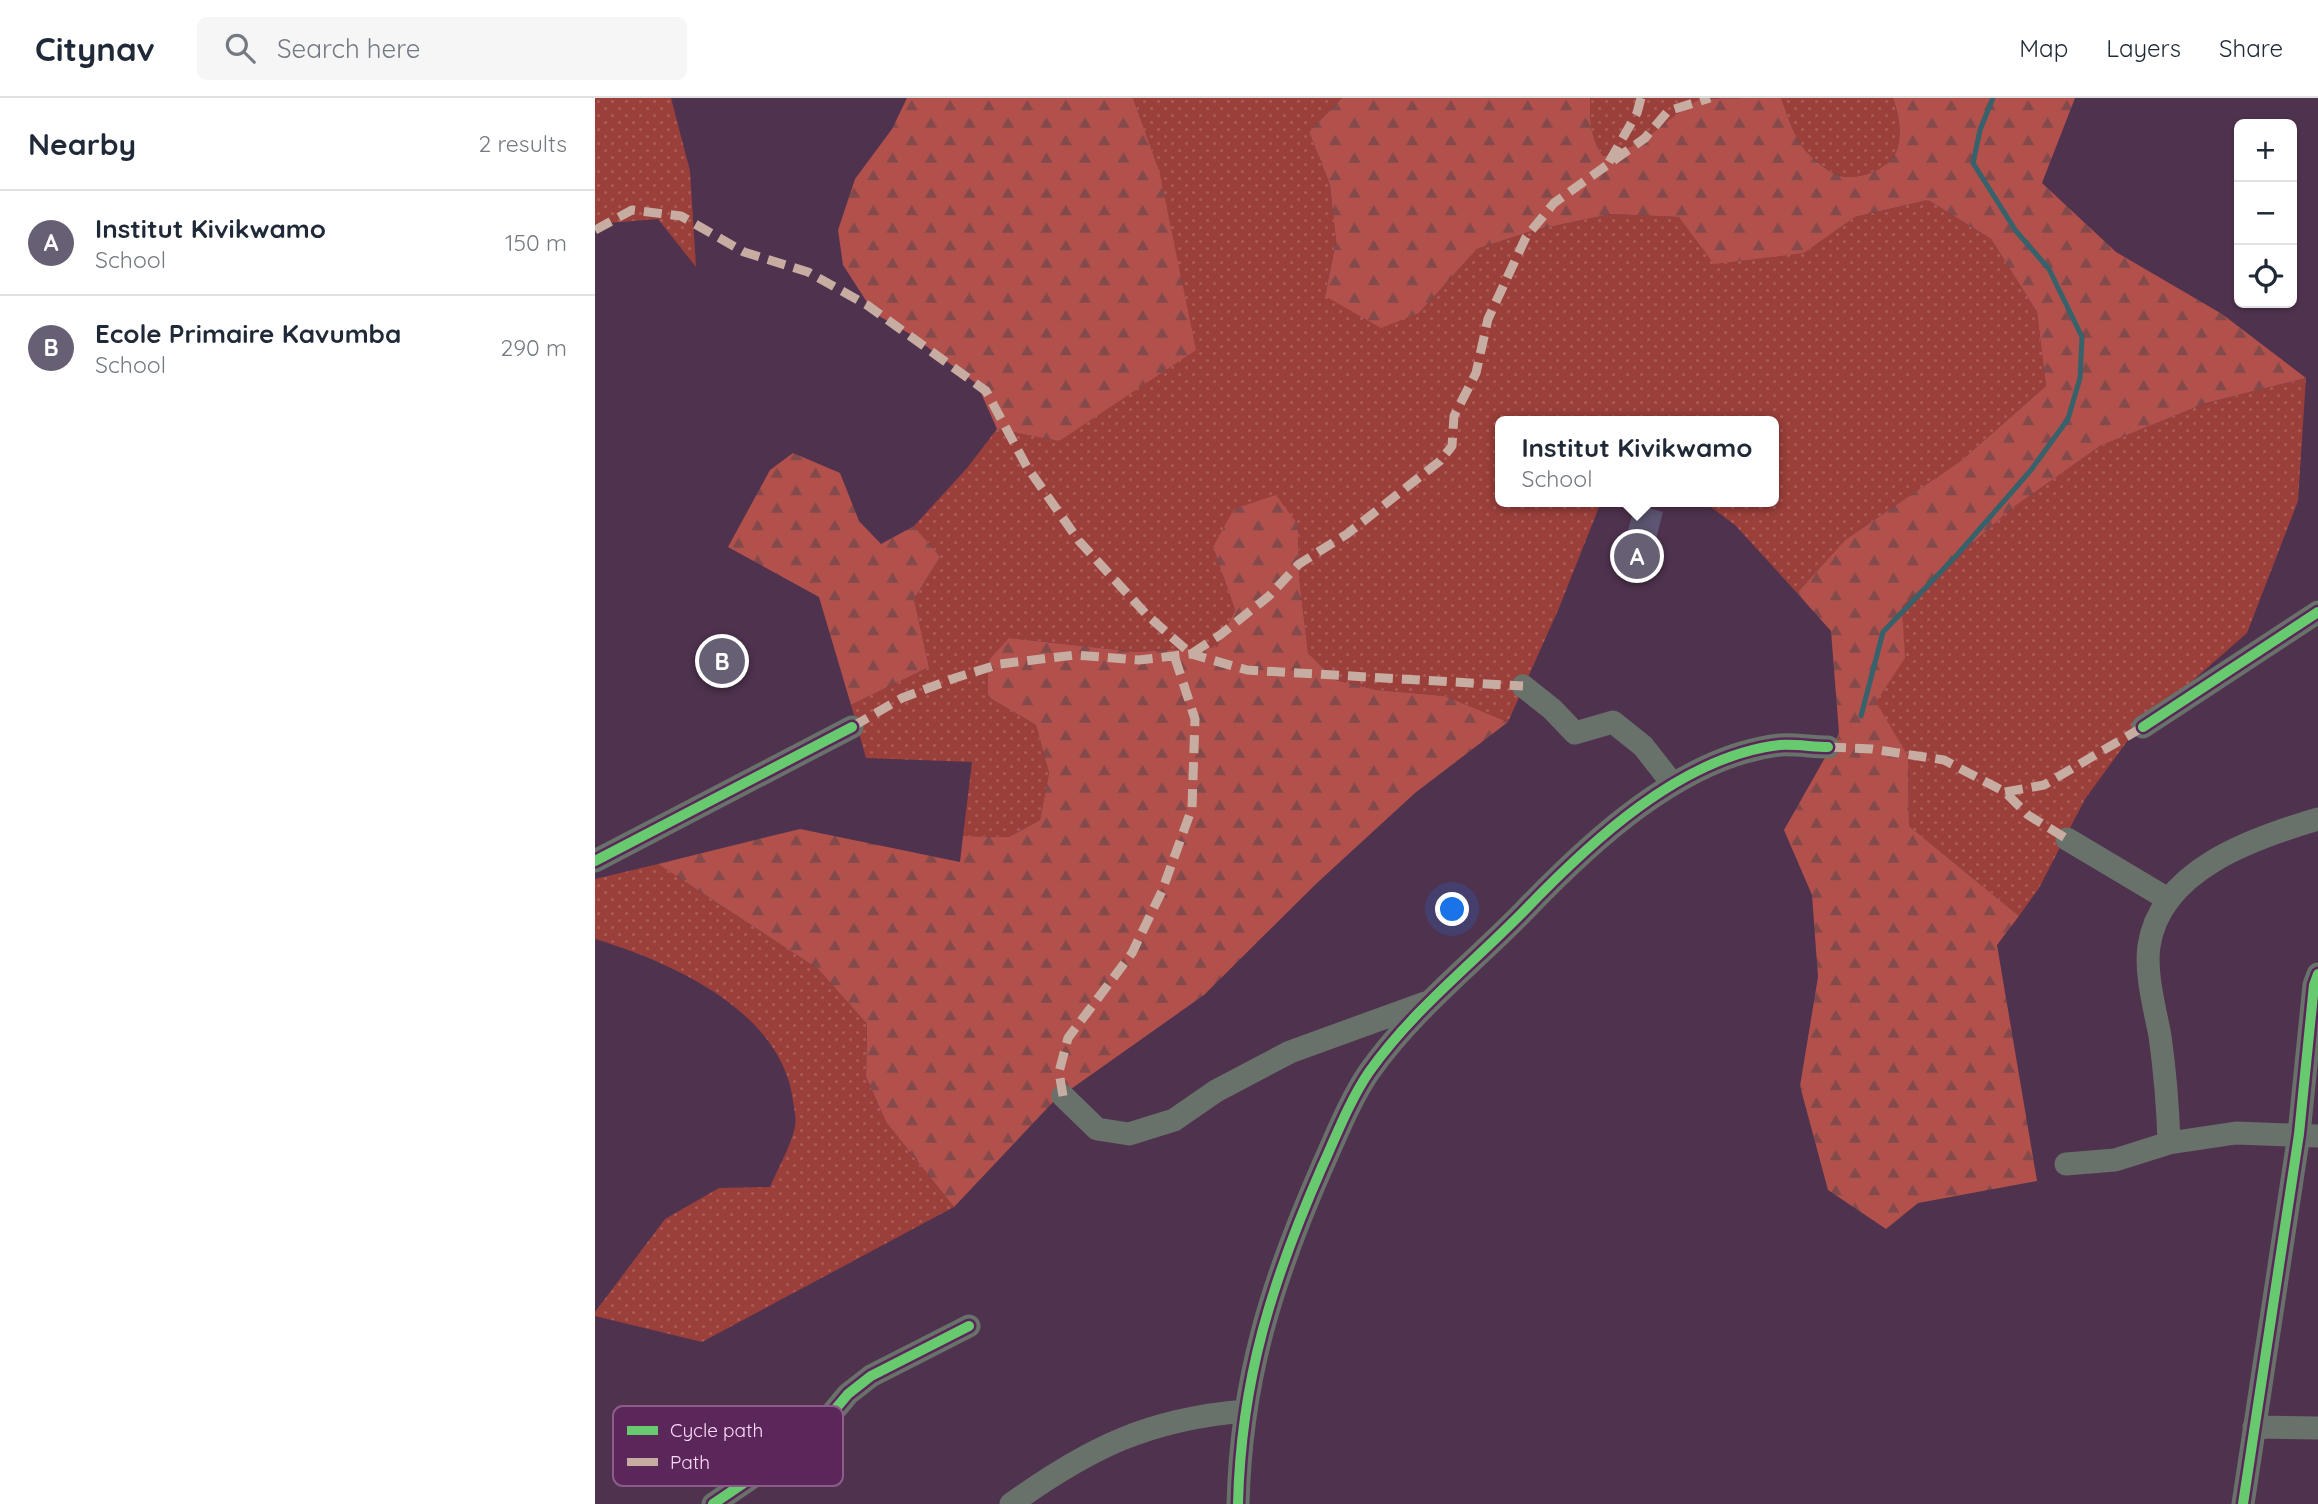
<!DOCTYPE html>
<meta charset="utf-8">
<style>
:root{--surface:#fff;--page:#f6f6f7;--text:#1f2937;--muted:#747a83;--line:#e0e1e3;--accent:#675f74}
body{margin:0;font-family:Quicksand,sans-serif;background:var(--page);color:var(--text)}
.controls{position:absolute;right:21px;top:21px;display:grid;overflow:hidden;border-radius:10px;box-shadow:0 2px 5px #0004}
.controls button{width:63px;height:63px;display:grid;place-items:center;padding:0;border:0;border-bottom:2px solid var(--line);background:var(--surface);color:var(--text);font:35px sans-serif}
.you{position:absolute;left:858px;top:812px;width:24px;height:24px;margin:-18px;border:5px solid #fff;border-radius:50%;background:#1a73e8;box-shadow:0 0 0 10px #1a73e833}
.badge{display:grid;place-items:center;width:46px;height:46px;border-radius:50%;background:var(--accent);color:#fff;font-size:23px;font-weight:700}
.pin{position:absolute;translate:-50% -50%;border:4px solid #fff;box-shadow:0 2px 7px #0006}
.popup{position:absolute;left:900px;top:318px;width:284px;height:91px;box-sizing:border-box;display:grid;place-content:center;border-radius:10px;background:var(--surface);filter:drop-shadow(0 2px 5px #0005);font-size:23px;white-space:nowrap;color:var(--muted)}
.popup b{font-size:26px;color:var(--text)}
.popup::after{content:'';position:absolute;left:50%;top:100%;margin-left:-14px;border:14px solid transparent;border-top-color:var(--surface)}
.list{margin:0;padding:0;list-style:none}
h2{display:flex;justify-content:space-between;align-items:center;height:91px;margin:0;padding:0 28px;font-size:30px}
h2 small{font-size:23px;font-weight:400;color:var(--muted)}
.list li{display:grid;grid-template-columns:46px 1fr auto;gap:21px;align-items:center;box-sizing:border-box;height:105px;padding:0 28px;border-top:2px solid var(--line)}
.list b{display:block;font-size:26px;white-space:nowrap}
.list p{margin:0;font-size:23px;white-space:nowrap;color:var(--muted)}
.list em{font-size:23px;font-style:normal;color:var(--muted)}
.icon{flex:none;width:38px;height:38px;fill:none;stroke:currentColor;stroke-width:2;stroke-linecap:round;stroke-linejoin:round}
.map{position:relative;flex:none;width:1723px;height:1406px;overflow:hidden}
header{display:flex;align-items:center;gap:42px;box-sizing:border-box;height:98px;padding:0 35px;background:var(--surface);border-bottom:2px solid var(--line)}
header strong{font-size:33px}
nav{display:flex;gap:38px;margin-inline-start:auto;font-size:24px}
.search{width:490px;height:63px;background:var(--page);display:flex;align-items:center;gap:18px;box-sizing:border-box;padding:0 24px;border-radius:10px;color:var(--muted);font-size:26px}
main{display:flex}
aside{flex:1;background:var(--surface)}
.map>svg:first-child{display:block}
</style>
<header>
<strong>Citynav</strong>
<div class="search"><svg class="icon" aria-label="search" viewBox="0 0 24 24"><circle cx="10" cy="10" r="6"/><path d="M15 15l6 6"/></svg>Search here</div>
<nav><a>Map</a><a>Layers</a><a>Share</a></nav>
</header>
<main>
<aside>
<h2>Nearby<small>2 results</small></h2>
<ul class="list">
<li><span class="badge">A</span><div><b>Institut Kivikwamo</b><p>School</p></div><em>150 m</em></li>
<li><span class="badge">B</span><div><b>Ecole Primaire Kavumba</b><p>School</p></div><em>290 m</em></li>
</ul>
</aside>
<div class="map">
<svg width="1723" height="1406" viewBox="0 0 1723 1406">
<defs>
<pattern id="grass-dots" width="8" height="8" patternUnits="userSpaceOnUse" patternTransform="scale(1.75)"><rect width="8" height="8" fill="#9b3f3a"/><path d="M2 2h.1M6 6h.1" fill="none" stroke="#aa5a57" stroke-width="1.8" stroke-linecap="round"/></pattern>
<pattern id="forest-firs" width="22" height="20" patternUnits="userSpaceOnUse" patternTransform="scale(1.75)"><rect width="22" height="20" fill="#b2504b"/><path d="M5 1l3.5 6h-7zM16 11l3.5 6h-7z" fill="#844a4b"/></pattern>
</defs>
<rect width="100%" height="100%" fill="#4f324e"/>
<!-- grass -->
<path fill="url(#grass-dots)" d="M0 0H76L95 73 101 169 63 121 0 126Z
M538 0H747L714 34 735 87 741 143 730 197 824 215 882 151 940 132 1016 116 1084 119 1209 155 1260 119 1333 102 1396 141 1442 214 1451 288 1367 362 1250 442 1202 495 1140 427 1109 404H1178V323H906V404H1006L964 510 913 624 850 598 782 592 740 582 713 555 704 478 703 427 618 449 640 512 622 549 542 554 415 540 393 599 441 627 454 675 445 722 414 739 368 738 377 664 271 660 256 607 334 569 319 501 345 459 319 428 372 370 402 331 465 343 564 72Z
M995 0H1107C1077 22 1046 52 1008 58 995 39 995 22 995 0Z
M1186 0H1298C1303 15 1307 32 1303 48 1299 68 1271 80 1252 79 1239 78 1224 66 1215 57 1200 44 1193 18 1186 0Z
M1711 280 1703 403 1652 535 1539 634 1490 701 1444 790 1424 818 1314 728 1313 658 1280 604 1309 560 1307 508 1416 411 1505 348 1611 305Z
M63 766 223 871 272 926 271 979 291 1024 359 1109 107 1244 0 1218V1214L70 1121 124 1090 175 1089C183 1070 195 1050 200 1029 202 1022 199 1011 198 1003 187 913 76 864 0 841V781Z"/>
<!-- forest -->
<path fill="url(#forest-firs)" d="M312 0H538L564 72 601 252 464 343 402 331 382 286 315 236 279 215 248 167 243 132 260 81 297 31Z
M747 0H995C995 22 995 39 1008 58 1049 52 1071 19 1105 1 1116 0 1171 0 1186 0 1193 18 1200 44 1215 57 1224 66 1238 78 1252 79 1271 80 1299 68 1303 48 1307 31 1303 15 1298 0H1480L1447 85 1521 154 1627 216 1711 280 1611 305 1505 348 1416 411 1307 508 1310 560 1281 604 1313 658 1314 728 1424 818 1402 847 1442 1083 1323 1105 1291 1131 1233 1092 1205 988 1223 879 1217 797 1189 732 1244 635 1236 533 1202 495 1250 442 1367 362 1451 288 1442 214 1396 141 1333 102 1260 119 1209 155 1119 166 1084 119 1016 116 940 132 882 151 824 215 786 230 730 198 741 143 735 87 714 34Z
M198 355 245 375 264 423 286 446 319 428 345 459 319 501 334 569 256 607 224 499 133 449 175 372Z
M681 397 703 427 704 478 713 555 740 582 782 592 850 598 913 624 820 695 722 785 609 897 459 1003 359 1109 291 1024 271 979 272 926 223 871 63 766 205 731 365 764 368 738 414 739 445 722 454 675 441 627 393 599V563L414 540 542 554 622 549 640 512 618 449 639 411Z"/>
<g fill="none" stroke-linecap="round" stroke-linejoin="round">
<!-- stream -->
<path stroke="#36626c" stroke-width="5" d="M1266 618 1288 534 1361 458 1436 372 1473 321 1485 280 1487 239 1454 171 1421 133 1378 65 1385 32 1398 0"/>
</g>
<!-- building -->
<path fill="#5d5572" d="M1040 406 1068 414 1050 484 1021 477Z"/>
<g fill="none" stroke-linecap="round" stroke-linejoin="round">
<!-- minor -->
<path stroke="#68716a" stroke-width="23" d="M928 588 957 611 980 635 1018 624 1048 648 1077 685
M1548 629 1723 514
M1472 741 1571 800
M0 763 257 629
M468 998 502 1031 534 1036 579 1022 621 993 695 954 830 905
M1574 1045C1573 1009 1570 974 1565 938 1560 911 1550 876 1554 848 1565 772 1658 740 1723 721
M1471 1066 1520 1062 1574 1045 1641 1035 1723 1038
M1659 1329 1723 1330
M118 1406 217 1339 253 1296 276 1278 374 1228
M416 1406C494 1350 553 1321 650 1313
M643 1406C646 1281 677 1183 727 1069 741 1038 755 1002 774 974 818 912 875 868 928 814 994 745 1086 658 1185 647 1201 646 1218 649 1233 649
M1648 1406 1704 1036 1719 887 1723 876"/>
<!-- quiet -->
<path stroke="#c7aca2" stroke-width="9" stroke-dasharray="18 9" stroke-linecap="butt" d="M1014 64 1042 15 1046 0
M0 132 37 112 86 118 149 154 213 174 272 207 391 293 432 369 484 443 552 517 596 556 625 537 674 498 704 466 752 436 845 363 857 348 859 318 881 275 893 221 931 139 959 105 1050 40 1073 13 1115 0
M257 629 307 600 360 580 405 566 480 557 544 562 596 556 652 572 928 588
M1233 649 1277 651 1349 662 1410 694 1433 717 1472 741
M1410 694 1449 687 1548 629
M468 998 464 974 473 940 537 855 567 793 597 710 600 621 579 557"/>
<defs>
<path id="cycleway" d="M1548 629 1723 514
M0 763 257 629
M118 1406 217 1339 253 1296 276 1278 374 1228
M643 1406C646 1281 677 1183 727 1069 741 1038 755 1002 774 974 818 912 875 868 928 814 994 745 1086 658 1185 647 1201 646 1218 649 1233 649
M1648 1406 1704 1036 1719 887 1723 876"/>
</defs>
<!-- cycleway casing -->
<use href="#cycleway" stroke="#5b2659" stroke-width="15"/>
<!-- cycleway -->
<use href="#cycleway" stroke="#67ca6e" stroke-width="10"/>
</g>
<!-- legend -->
<rect x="18" y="1308" width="230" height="80" rx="10" fill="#5b2659" stroke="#8c5d8a" stroke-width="2"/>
<rect x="32" y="1328" width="31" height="9" fill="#67ca6e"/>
<rect x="32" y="1360" width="31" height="8" fill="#c7aca2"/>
<g font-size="19" fill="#fdddfb">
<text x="75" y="1339">Cycle path</text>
<text x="75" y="1371">Path</text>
</g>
</svg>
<div class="controls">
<button>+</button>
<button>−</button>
<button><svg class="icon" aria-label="locate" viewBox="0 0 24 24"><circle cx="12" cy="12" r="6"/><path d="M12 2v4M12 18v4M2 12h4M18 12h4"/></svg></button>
</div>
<div class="you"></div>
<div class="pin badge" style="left:1042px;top:458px">A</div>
<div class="popup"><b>Institut Kivikwamo</b>School</div>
<div class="pin badge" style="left:127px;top:563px">B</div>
</div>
</main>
